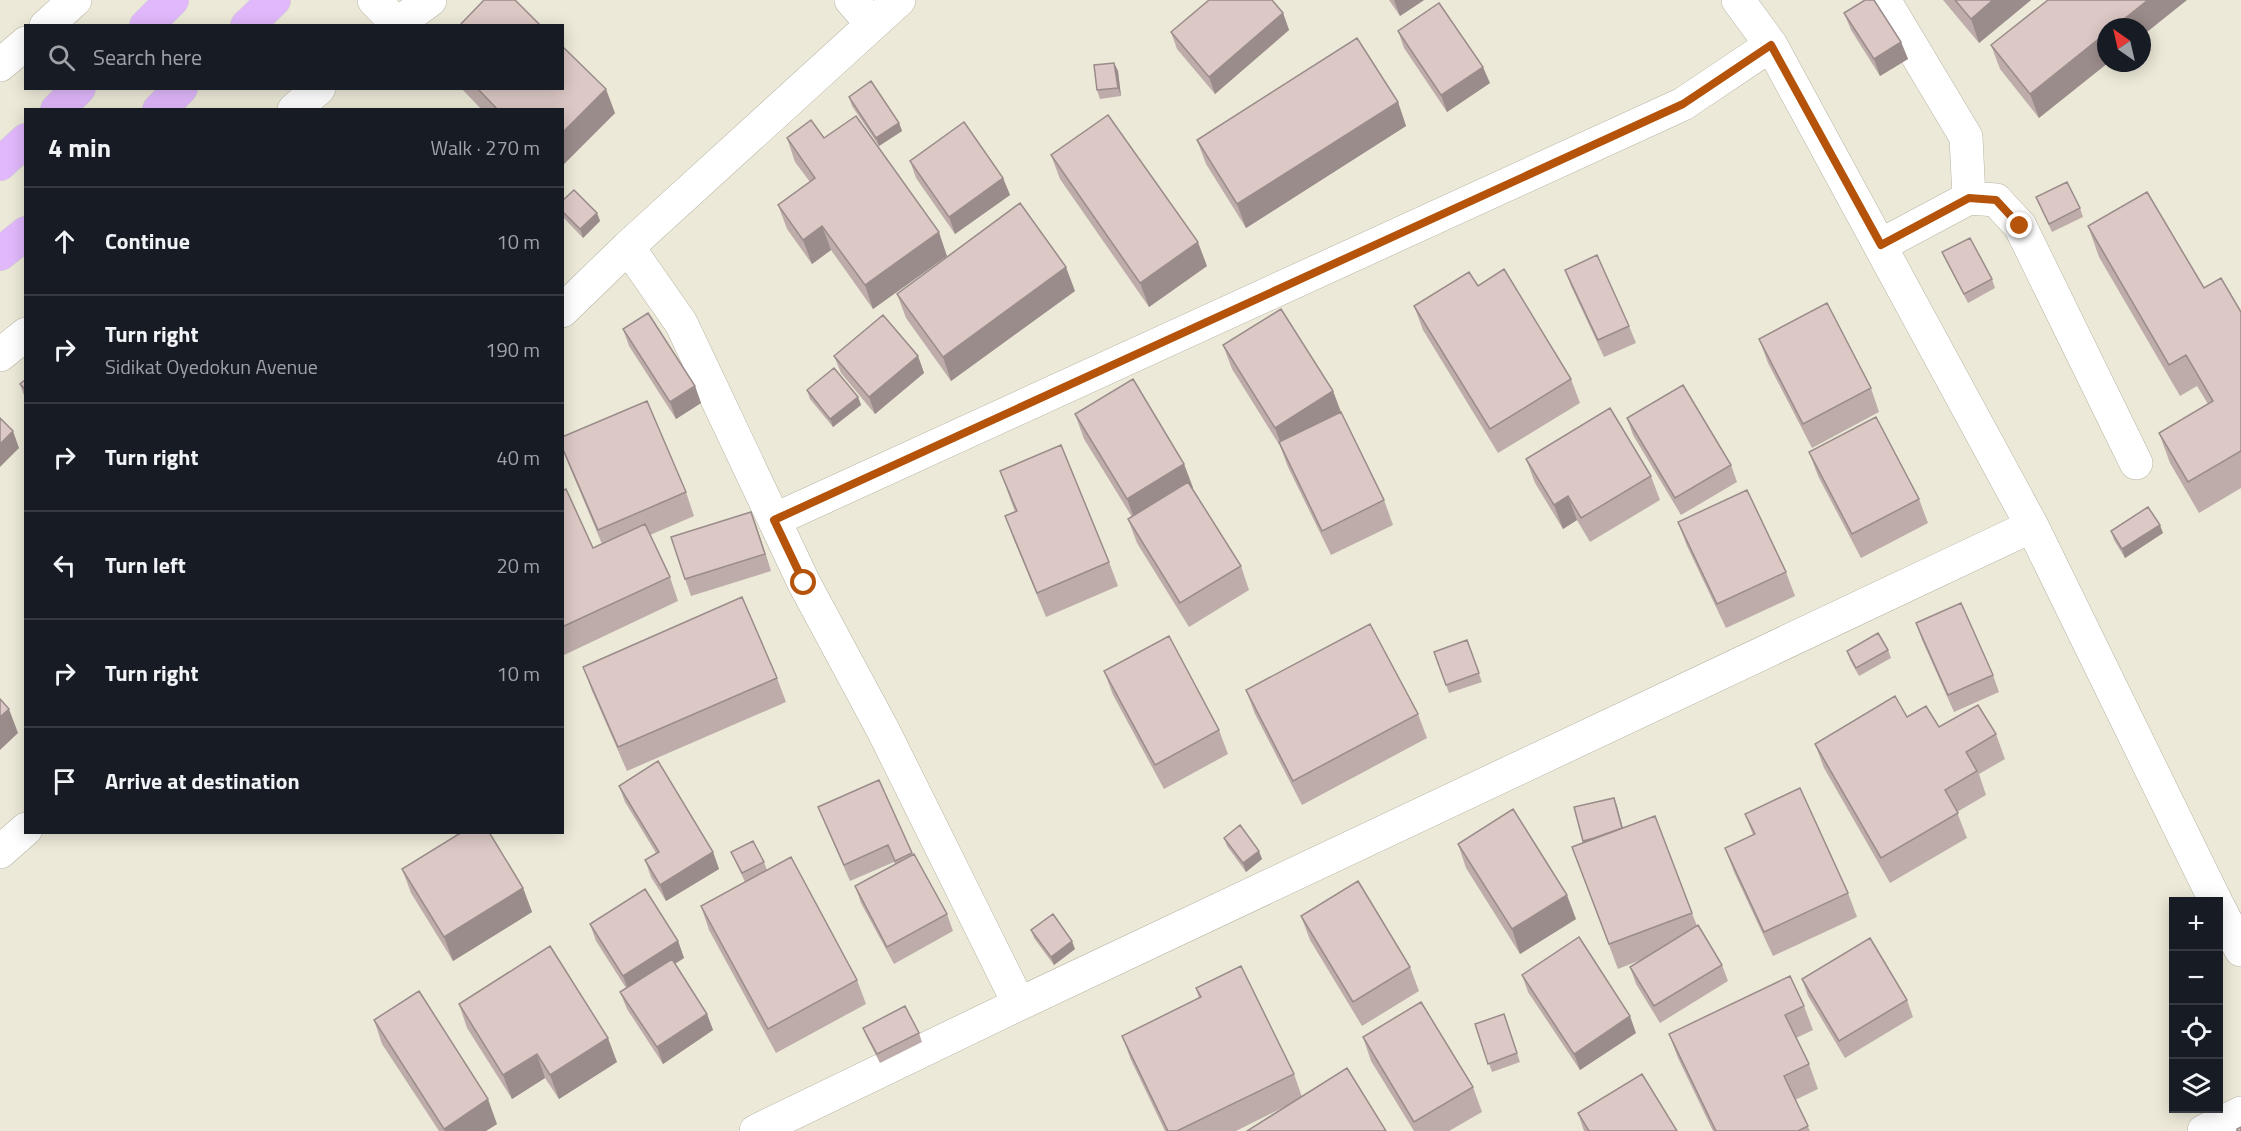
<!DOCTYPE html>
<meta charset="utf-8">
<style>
:root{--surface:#171b24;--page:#242831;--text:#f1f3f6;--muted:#9ea1a6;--line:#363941}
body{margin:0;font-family:"Titillium Web",sans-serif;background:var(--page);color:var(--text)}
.controls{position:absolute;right:18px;bottom:18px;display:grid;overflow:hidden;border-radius:0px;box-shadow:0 3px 15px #0003}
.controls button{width:54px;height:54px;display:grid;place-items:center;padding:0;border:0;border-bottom:2px solid var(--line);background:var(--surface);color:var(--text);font:30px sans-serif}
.compass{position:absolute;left:2097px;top:18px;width:54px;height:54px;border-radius:50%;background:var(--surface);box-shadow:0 3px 15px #0003;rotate:326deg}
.stop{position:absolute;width:18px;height:18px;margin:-14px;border:4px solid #b45309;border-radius:50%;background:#fff}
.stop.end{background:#b45309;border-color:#fff;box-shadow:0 2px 6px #0008}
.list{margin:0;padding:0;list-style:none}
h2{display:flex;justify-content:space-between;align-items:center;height:78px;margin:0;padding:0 24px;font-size:26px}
h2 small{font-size:20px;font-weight:400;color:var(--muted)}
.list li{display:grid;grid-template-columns:39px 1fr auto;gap:18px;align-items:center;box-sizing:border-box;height:108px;padding:0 24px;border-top:2px solid var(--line)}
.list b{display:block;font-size:22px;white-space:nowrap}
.list p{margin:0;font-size:20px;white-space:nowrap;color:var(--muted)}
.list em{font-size:20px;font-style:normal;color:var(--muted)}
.icon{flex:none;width:33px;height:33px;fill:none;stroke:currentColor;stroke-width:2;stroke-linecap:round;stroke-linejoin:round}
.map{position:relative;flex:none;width:2241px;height:1131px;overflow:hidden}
.search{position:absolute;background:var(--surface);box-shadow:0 3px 15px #0003;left:24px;top:24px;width:540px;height:66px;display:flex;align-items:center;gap:15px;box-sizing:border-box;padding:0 21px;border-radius:0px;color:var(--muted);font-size:22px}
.panel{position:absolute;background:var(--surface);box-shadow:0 3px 15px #0003;left:24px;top:108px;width:540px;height:726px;border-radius:0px}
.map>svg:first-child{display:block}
</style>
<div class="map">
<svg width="2241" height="1131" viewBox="0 0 2241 1131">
<rect width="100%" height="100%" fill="#ece9d8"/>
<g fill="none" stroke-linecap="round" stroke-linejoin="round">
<defs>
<path id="minor" d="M374 0 397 24
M851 0 872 24
M1738 0 1771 45 2032 526 2216 902
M1884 0 1966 137 1969 198
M46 26 75 0
M395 26 430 0
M0 65 26 43
M294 110 319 88
M1881 245 1969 198 1996 200 2020 226 2136 463
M628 247 681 323 804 583 884 732 1019 1004
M562 311 628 247 899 0
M0 355 26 334
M774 520 1683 104 1771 45
M0 852 26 829
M2218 906 2241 950
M756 1131 1019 1004 2032 526
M2204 1131 2241 1113"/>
<path id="highway" d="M146 26 172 0
M247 26 274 0
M57 110 79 88
M159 110 181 88
M0 164 26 140
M0 254 26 233"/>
</defs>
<!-- minor casing -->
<use href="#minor" stroke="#b7b4a4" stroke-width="34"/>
<!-- highway casing -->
<use href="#highway" stroke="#cfcecd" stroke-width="34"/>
<!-- minor -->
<use href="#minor" stroke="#fff" stroke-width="33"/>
<!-- highway -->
<use href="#highway" stroke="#e1b8fc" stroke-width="33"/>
</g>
<!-- wall -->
<path fill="#bdaca9" d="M1389 0H1424L1400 16Z
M1943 0H2031L1979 43Z
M2048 0 2039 118 2000 69 1991 45Z
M1283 13 1289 30 1215 94 1177 49 1171 32Z
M1844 13 1901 42 1908 59 1880 76 1851 30Z
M1398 31 1490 83 1447 112 1404 48Z
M1114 63 1118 71 1121 96 1100 99 1097 90Z
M461 88H562L615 113 562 166V110H482Z
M849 97 899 123 902 131 879 146 852 106Z
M1398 102 1406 126 1246 228 1206 164 1197 140Z
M787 138H824L947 256 873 309 831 250 812 264 787 229 778 205 810 182 795 162Z
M1051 155 1207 266 1149 307 1060 179Z
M910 161 1003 178 1010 195 955 234 916 178Z
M2036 197 2080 208 2083 217 2052 232Z
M562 201 597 213 600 221 583 238 562 216Z
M2088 226 2204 288 2241 312V488L2199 513 2170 463 2159 433 2208 404 2197 386 2180 396 2099 257Z
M1942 252 1992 279 1995 288 1968 303 1946 261Z
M1565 270 1629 326 1636 343 1604 357 1571 286Z
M1478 286 1571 379 1580 403 1498 453 1423 330 1414 306Z
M1075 291 951 381 906 318 897 294Z
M623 329 695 386 701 403 676 419 629 346Z
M1759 339 1871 388 1879 412 1812 448 1768 363Z
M1223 345 1333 391 1342 415 1384 500 1393 525 1331 555 1288 467 1280 446 1232 369Z
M834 356H918L924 373 875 414 841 373Z
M26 379V401L20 384Z
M807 390 858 397 861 405 833 427 810 399Z
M1075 414 1184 464 1193 488H1192L1241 566 1249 590 1189 627 1137 543 1128 519 1132 517 1084 439Z
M1627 418 1731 465 1737 482 1681 515 1633 435Z
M562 437 686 492 694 516 650 535 670 577 678 601 562 656V491L593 548 602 544 568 463 562 448Z
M1809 452 1919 499 1928 523 1861 558 1818 476Z
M1526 459 1651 476 1660 500 1590 542 1577 520 1563 529 1535 483Z
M1000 471 1109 562 1118 586 1046 617 1014 540 1005 516 1015 512Z
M751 512 771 571 691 596 685 579Z
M1678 522 1786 572 1795 596 1726 628 1687 546Z
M2111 531 2163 533 2125 558 2114 540Z
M1916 623 1993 675 1999 692 1954 712 1922 640Z
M1467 640 1482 682 1449 693 1434 652Z
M1888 650 1891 658 1859 676 1850 660 1847 651Z
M583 667 777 678 786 702 627 771 592 691Z
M1104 671 1219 730 1228 754 1164 789 1113 695Z
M1246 690 1418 714 1427 738 1302 805 1255 714Z
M1907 717 1939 727 1996 734 2005 759 1979 774 1986 795 1957 812 1967 838 1890 883 1824 768 1815 744Z
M879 780 912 855 947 914 953 931 894 964 861 903 855 886 895 864 894 862 850 881 825 824 818 807Z
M619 786 713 852 719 869 666 901 651 877 645 860 656 853 625 802Z
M1614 798 1623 828 1655 816 1697 926 1722 965 1728 981 1660 1023 1636 984 1630 967 1643 959 1618 969 1572 847 1583 842 1574 807Z
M1745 814 1848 893 1857 917 1773 956 1734 872 1725 848 1753 835Z
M1224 838 1262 859 1246 872 1227 846Z
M1458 844 1576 919 1520 954 1466 868Z
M731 852 764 862 767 870 857 980 866 1004 776 1053 709 930 701 906 745 882Z
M402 869 523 888 532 912 453 961 411 893Z
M1301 916 1410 967 1419 991 1362 1026 1310 940Z
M590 924 678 941 684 958 675 964 707 1014 713 1030 663 1064 627 1009 620 992 626 988 596 941Z
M1031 930 1075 949 1054 965 1034 938Z
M1522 975 1636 1033 1580 1070 1528 992Z
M1802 979 1907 1000 1913 1017 1845 1058 1808 996Z
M1196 988 1294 1074 1302 1097 1288 1105 1236 1131H1165L1131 1060 1122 1036 1199 998Z
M459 1004 617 1062 559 1099 545 1078 512 1099 467 1028Z
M1804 1006 1813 1030 1796 1038 1809 1064 1818 1089 1795 1100 1810 1131H1713L1678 1058 1669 1034Z
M1504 1014 1520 1062 1492 1072 1475 1024Z
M374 1020 497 1124 486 1131H439L382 1044Z
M863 1028 919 1033 922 1042 880 1063 866 1036Z
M1363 1037 1473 1087 1482 1112 1449 1131H1414L1371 1061Z
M1578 1113 1677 1131H1584Z"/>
<!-- shaded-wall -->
<path fill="#9a8c8a" d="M1394 0H1424L1400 16Z
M1993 0H2031L1979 43 1971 19Z
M2148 0H2187L2142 36V27H2114Z
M1283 13 1289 30 1215 94 1209 77Z
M2106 33V63H2108L2039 118 2030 94Z
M1901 42 1908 59 1880 76 1874 59Z
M1114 63 1118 71 1121 96 1118 88Z
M1483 67 1490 83 1447 112 1441 95Z
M606 89 615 113 562 166V133Z
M1398 102 1406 126 1246 228 1237 204Z
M899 123 902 131 879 146 876 138Z
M1003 178 1010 195 955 234 949 217Z
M597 213 600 221 583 238 580 229Z
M822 226 831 250 812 264 803 240Z
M939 232 947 256 873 309 865 285Z
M1198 242 1207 266 1149 307 1140 283Z
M1066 267 1075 291 951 381 943 357Z
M918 356 924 373 875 414 869 397Z
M695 386 701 403 676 419 670 402Z
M1333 391 1342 415 1284 452 1275 428Z
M858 397 861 405 833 427 830 419Z
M13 431 19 448 0 467V444Z
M1184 464 1193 488 1136 523 1127 499Z
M1568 496 1577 520 1563 529 1554 505Z
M751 512 757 528 771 571 765 554Z
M2160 525 2163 533 2125 558 2122 549Z
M9 709 18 733 0 750V717Z
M1614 798 1617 806 1626 840 1622 831Z
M1259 851 1262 859 1246 872 1243 863Z
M713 852 719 869 666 901 660 885Z
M523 888 532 912 453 961 444 937Z
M1567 895 1576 919 1520 954 1512 929Z
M678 941 684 958 629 992 623 976Z
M1072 941 1075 949 1054 965 1051 957Z
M707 1014 713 1030 663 1064 657 1047Z
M1630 1016 1636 1033 1580 1070 1574 1054Z
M608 1038 617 1062 559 1099 550 1075Z
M537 1054 545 1078 512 1099 503 1075Z
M488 1099 497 1124 486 1131H445L444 1129Z"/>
<!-- building -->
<path fill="#dcc8c5" stroke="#9a8c8a" stroke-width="1.5" d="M484 0H515L541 26H459Z
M1209 0H1272L1283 13 1209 77 1171 32Z
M1865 0H1874L1901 42 1874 59 1844 13Z
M1955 0H1993L1971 19Z
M2048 0H2148L2114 27H2106V33L2030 94 1991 45Z
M1439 3 1483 67 1441 95 1398 31Z
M1357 38 1398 102 1237 204 1197 140Z
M562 46 606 89 562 133V110H498L477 88H562Z
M1114 63 1118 88 1097 90 1094 65Z
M871 81 899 123 876 138 849 97Z
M1108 115 1198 242 1140 283 1051 155Z
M856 116 939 232 865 285 822 226 803 240 778 205 815 178 787 138 811 120 824 138Z
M964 122 1003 178 949 217 910 161Z
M2067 182 2080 208 2049 224 2036 197Z
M574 190 597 213 580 229 562 211V201Z
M2147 192 2204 288 2221 278 2241 312V451L2188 482 2159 433 2213 401 2186 355 2169 365 2088 226Z
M1020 203 1066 267 943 357 897 294Z
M1970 238 1992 279 1964 294 1942 252Z
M1597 255 1629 326 1598 340 1565 270Z
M1504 269 1571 379 1490 429 1414 306 1469 272 1478 286Z
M1827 303 1871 388 1803 424 1759 339Z
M1281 309 1333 391 1275 428 1223 345Z
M648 313 695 386 670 402 623 329Z
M883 315 918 356 869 397 834 356Z
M834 368 858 397 830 419 807 390Z
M26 379V390L20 384Z
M1133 379 1184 464 1127 499 1075 414Z
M1683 385 1731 465 1675 498 1627 418Z
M647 401 686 492 598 530 562 447V437Z
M1610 408 1651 476 1581 518 1568 496 1554 505 1526 459Z
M1341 412 1384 500 1322 531 1279 442Z
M1876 417 1919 499 1852 534 1809 452Z
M0 418 13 431 0 444Z
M1061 445 1109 562 1037 593 1005 516 1017 511 1000 471Z
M1188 482 1241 566 1180 603 1128 519Z
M566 489 593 548 645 524 670 577 562 627V491Z
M1747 490 1786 572 1717 604 1678 522Z
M2148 507 2160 525 2122 549 2111 531Z
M751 512 765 554 685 579 671 537Z
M742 597 777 678 618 747 583 667Z
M1961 603 1993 675 1948 695 1916 623Z
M1370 624 1418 714 1293 781 1246 690Z
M1878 633 1888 650 1856 668 1847 651Z
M1169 636 1219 730 1155 765 1104 671Z
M1467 640 1479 673 1446 685 1434 652Z
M1895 696 1907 717 1926 706 1939 727 1978 705 1996 734 1966 752 1977 771 1945 790 1958 813 1881 858 1815 744Z
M0 699 9 709 0 717Z
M658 761 713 852 660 885 645 860 659 852 619 786Z
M879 780 912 853 895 861 888 845 844 865 818 807Z
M1800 788 1848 893 1764 932 1725 848 1755 834 1745 814Z
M1614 798 1622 828 1594 838 1583 841 1574 807Z
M1513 809 1567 895 1512 929 1458 844Z
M1655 816 1692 913 1609 944 1572 847Z
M1240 825 1259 851 1243 863 1224 838Z
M462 832H489L523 888 444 937 402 869Z
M753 841 764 862 742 873 731 852Z
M914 854 947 914 887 947 855 886Z
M791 857 857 980 768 1029 701 906Z
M1358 881 1410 967 1353 1002 1301 916Z
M645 889 678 941 623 976 590 924Z
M1053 914 1072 941 1051 957 1031 930Z
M1698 925 1722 965 1654 1006 1630 967Z
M1579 937 1630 1016 1574 1054 1522 975Z
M1870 938 1907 1000 1839 1041 1802 979Z
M550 946 608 1038 550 1075 537 1054 503 1075 459 1004Z
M672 959 707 1014 657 1047 620 992Z
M1241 966 1294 1074 1177 1131H1168L1122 1036 1201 997 1196 988Z
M1790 976 1804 1006 1785 1015 1809 1064 1784 1076 1808 1126 1798 1131H1716L1669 1034Z
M419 991 488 1099 444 1129 374 1020Z
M1421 1002 1473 1087 1414 1122 1363 1037Z
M905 1006 919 1033 877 1054 863 1028Z
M1504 1014 1517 1053 1488 1064 1475 1024Z
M1347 1068 1386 1131H1247Z
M1642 1074 1677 1131H1589L1578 1113Z
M2241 1127V1131H2237V1129Z"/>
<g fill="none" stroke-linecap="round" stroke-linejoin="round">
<!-- route -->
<path stroke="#b45309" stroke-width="8" d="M804 583 774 520 1683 104 1771 45 1881 245 1969 198 1996 200 2020 226"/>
</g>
</svg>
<div class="controls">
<button>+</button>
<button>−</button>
<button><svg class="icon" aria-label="locate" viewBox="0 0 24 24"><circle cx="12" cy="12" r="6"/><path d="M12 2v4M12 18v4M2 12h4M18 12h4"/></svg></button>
<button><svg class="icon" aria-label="layers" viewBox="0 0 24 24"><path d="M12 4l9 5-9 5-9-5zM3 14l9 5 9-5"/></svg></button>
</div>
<svg class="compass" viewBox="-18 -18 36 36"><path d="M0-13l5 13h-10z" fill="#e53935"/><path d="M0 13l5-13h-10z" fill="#9ea1a6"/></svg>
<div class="stop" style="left:804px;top:583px"></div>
<div class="stop end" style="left:2020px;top:226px"></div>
<div class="search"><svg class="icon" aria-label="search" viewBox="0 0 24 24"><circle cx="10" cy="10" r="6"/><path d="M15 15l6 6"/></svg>Search here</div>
<section class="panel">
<h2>4 min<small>Walk · 270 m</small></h2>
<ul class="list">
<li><svg class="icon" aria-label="ahead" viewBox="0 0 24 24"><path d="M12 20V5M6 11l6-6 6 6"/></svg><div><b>Continue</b></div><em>10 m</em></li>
<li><svg class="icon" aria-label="right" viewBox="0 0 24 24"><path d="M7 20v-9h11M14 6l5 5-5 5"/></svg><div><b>Turn right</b><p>Sidikat Oyedokun Avenue</p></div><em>190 m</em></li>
<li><svg class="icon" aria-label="right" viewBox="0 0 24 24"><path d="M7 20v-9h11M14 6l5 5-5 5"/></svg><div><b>Turn right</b></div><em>40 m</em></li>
<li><svg class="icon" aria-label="left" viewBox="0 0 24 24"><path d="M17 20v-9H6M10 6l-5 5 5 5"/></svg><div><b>Turn left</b></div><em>20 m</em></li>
<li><svg class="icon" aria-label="right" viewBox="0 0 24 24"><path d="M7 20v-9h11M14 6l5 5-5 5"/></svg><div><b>Turn right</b></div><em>10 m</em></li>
<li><svg class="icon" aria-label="arrive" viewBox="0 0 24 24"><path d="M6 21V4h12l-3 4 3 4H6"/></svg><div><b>Arrive at destination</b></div></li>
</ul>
</section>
</div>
